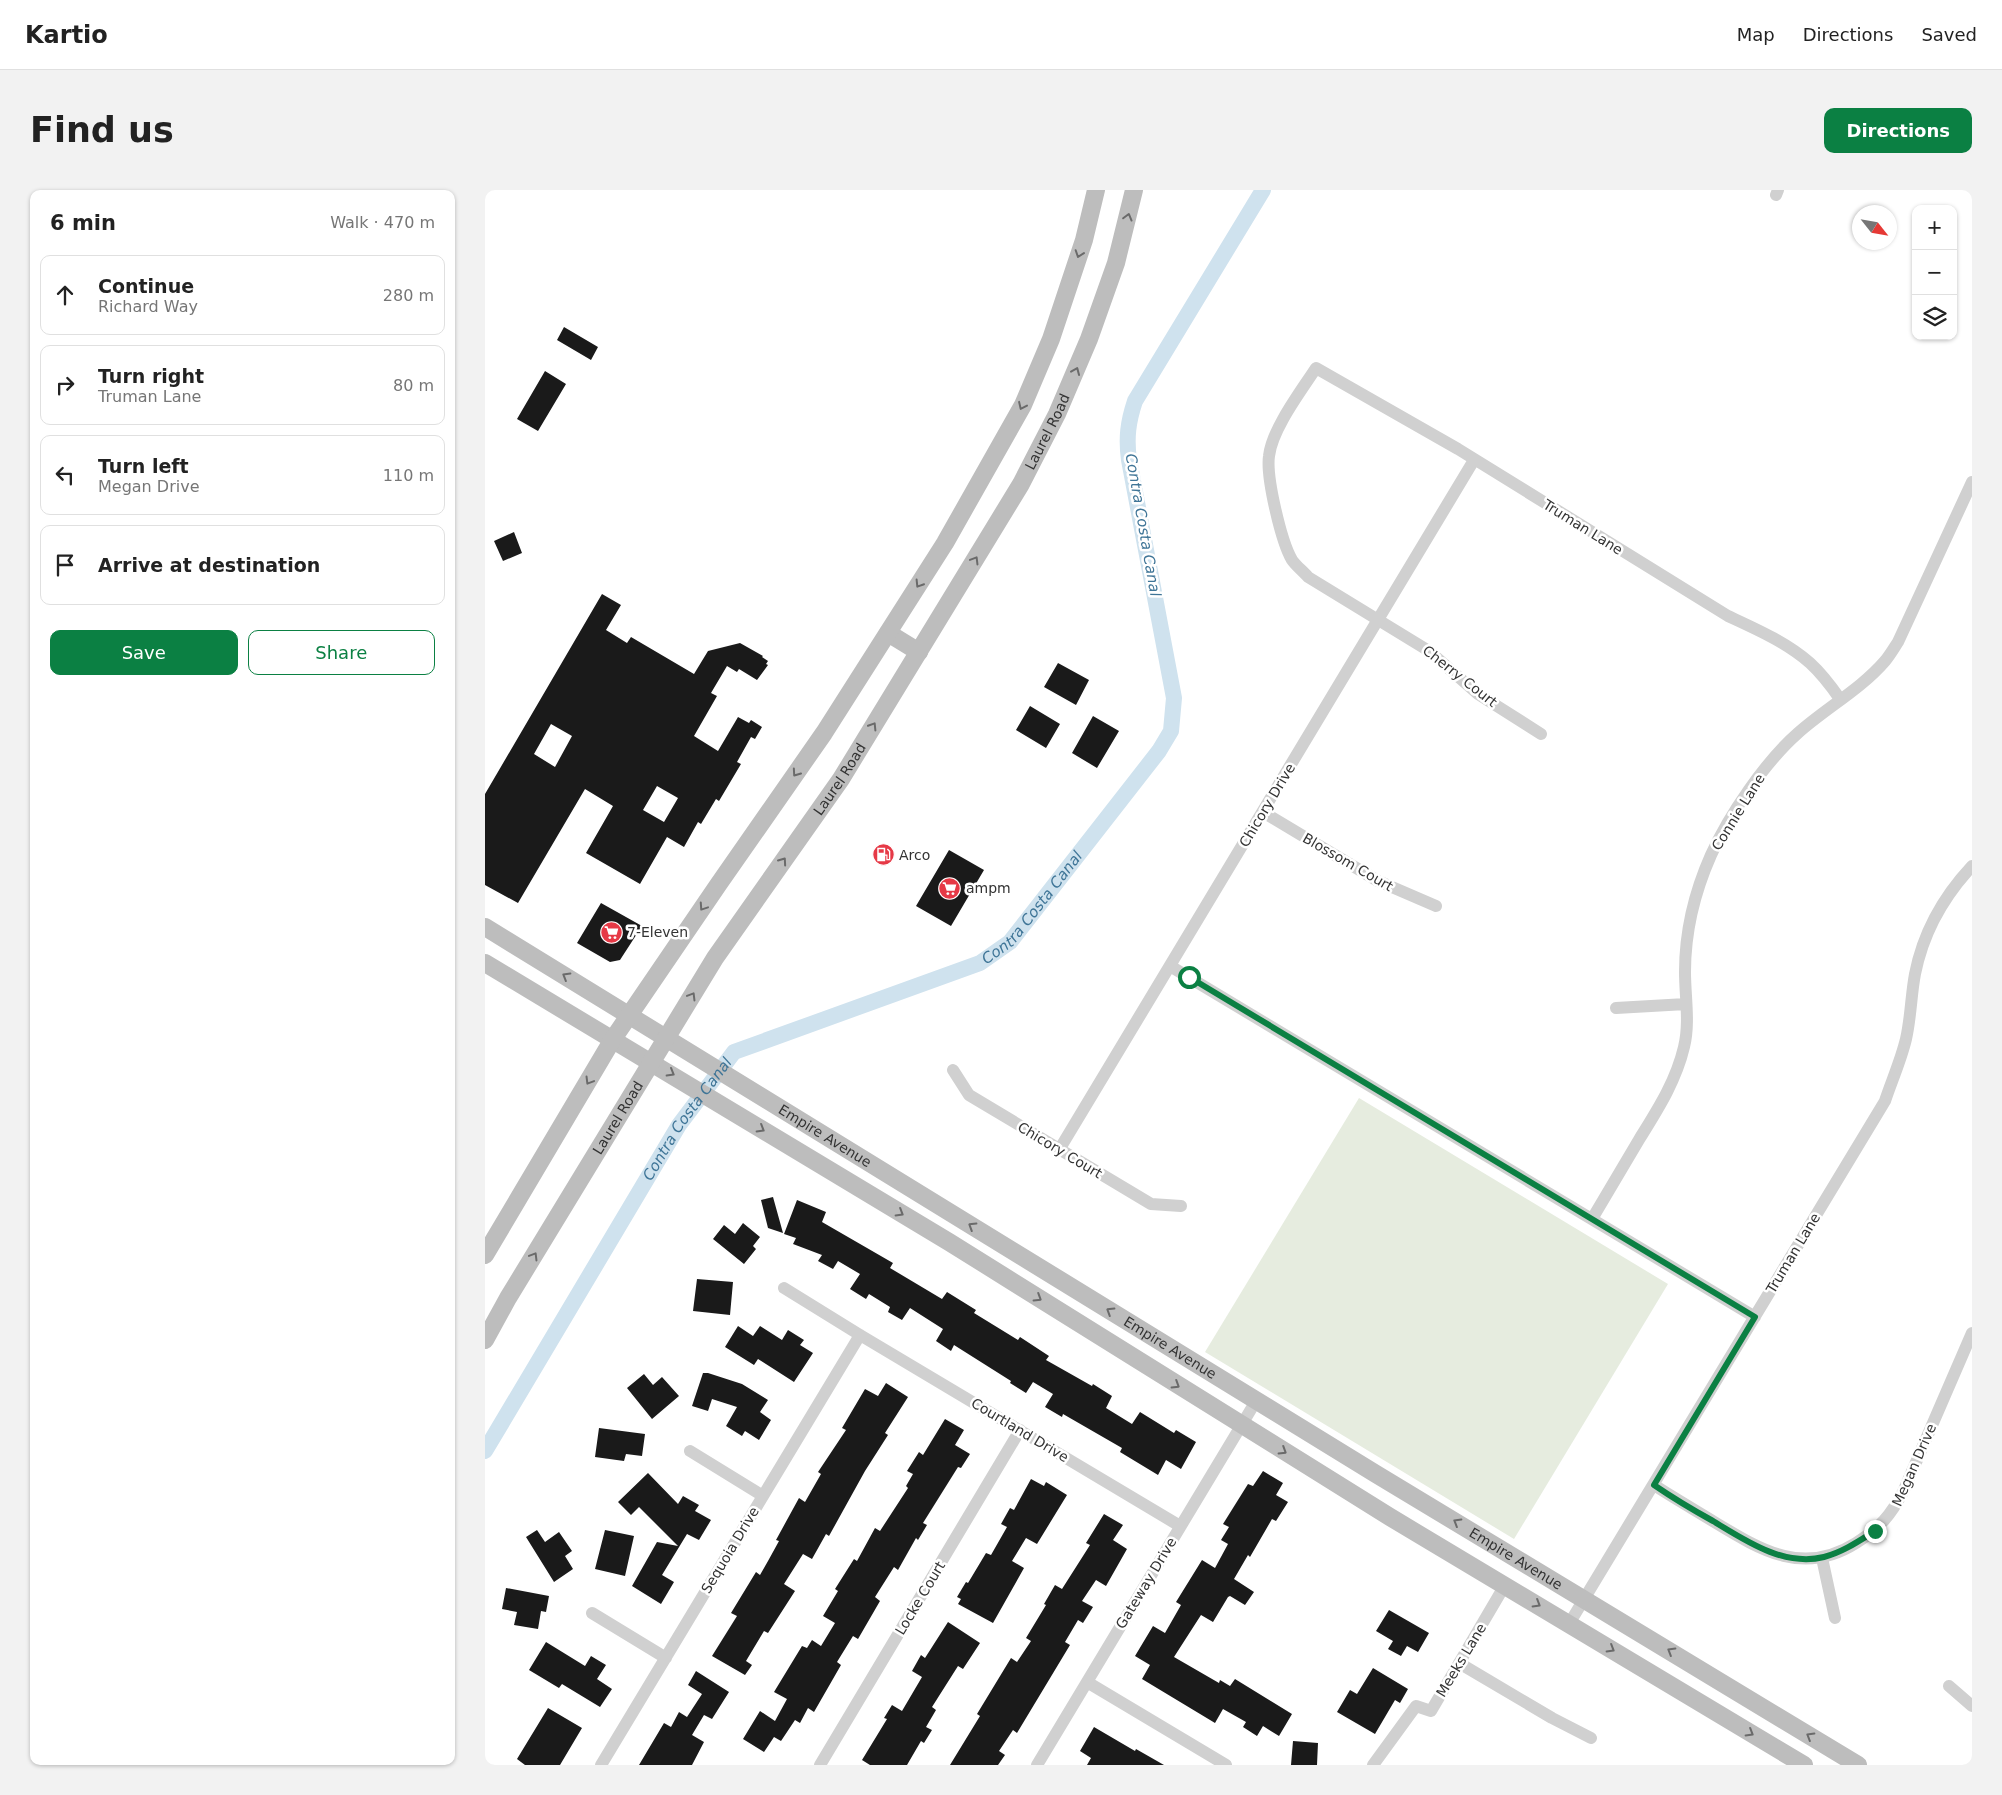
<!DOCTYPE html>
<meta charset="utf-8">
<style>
:root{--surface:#fff;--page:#f2f2f2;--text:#222;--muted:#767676;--line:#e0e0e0;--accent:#0b8043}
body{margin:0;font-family:"DejaVu Sans",sans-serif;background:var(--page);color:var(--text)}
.controls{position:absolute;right:15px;top:15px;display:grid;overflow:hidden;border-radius:10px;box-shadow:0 1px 4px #0004}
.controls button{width:45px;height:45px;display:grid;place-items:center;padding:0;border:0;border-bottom:1px solid var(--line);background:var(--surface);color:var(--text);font:25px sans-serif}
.compass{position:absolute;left:1367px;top:15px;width:45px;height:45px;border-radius:50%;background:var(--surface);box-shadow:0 1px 4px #0004;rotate:121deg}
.stop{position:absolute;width:15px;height:15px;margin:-11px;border:4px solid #0b8043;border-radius:50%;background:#fff}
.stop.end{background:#0b8043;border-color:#fff;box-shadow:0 1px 5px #0008}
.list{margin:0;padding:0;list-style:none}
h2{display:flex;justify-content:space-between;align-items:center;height:65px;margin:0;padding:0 20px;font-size:21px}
h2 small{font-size:16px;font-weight:400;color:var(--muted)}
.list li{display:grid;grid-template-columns:32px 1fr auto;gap:15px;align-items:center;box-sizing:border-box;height:80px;margin:0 10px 10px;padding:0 10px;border:1px solid var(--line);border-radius:10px}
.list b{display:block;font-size:19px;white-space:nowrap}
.list p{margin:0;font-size:16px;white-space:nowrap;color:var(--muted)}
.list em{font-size:16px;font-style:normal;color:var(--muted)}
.actions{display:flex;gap:10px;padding:15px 20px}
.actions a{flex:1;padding:11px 0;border:1px solid var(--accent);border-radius:10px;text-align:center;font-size:18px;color:var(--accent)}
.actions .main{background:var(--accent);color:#fff}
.icon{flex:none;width:28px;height:28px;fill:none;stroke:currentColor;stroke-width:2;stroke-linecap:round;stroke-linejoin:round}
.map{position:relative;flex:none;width:1487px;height:1575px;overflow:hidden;border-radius:10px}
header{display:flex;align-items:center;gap:30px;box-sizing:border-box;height:70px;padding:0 25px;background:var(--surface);border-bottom:1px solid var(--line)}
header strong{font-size:24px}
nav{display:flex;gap:28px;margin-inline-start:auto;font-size:18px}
.intro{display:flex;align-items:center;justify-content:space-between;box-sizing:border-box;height:120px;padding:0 30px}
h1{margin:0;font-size:35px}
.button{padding:12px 22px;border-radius:10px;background:var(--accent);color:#fff;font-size:18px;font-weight:700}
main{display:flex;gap:30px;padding:0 30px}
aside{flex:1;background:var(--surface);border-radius:10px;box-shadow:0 1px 4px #0004}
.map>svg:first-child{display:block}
</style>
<header>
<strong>Kartio</strong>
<nav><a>Map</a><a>Directions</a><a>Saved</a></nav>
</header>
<div class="intro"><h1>Find us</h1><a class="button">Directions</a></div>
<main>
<aside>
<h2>6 min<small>Walk · 470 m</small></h2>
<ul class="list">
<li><svg class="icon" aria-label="ahead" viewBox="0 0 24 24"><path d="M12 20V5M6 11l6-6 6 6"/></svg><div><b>Continue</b><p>Richard Way</p></div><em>280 m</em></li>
<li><svg class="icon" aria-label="right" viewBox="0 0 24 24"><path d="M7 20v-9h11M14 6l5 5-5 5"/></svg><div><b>Turn right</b><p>Truman Lane</p></div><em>80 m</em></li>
<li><svg class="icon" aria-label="left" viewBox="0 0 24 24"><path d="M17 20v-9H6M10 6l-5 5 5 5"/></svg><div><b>Turn left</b><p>Megan Drive</p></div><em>110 m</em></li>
<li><svg class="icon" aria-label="arrive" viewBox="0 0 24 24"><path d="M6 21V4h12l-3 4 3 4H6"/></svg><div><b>Arrive at destination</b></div></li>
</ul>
<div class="actions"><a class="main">Save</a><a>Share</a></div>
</aside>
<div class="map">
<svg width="1487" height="1575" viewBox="0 0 1487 1575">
<rect width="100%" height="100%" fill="#fff"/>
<!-- green -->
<path fill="#e6ecdf" d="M874 908 1183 1094 1029 1349 720 1162Z"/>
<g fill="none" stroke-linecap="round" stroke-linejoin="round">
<!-- canal -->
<path stroke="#cfe2ee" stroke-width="16" id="s1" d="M0 1261 194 935 249 862 495 773 525 752 674 561 686 541 689 508 644 270C641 248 643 232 650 211L778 0"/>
</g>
<!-- building -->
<path fill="#1a1a1a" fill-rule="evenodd" d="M79 137 113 157 106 170 72 150Z
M60 181 81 194 53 241 32 229Z
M29 342 37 363 18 371 9 351Z
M117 404 136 415 121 440 142 453 146 447 209 484 223 461 255 453 278 466 277 467 283 471 281 474 283 475 272 490 254 479 252 482 242 476 226 503 232 506 209 546 233 561 253 527 264 533 266 530 277 537 270 549 266 547 252 572 256 574 234 611 231 609 216 634 213 632 199 657 182 647 155 694 101 663 128 616 100 599 33 713 0 695V604ZM66 534 87 546 70 577 49 564ZM172 596 193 608 179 632 158 620Z
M573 473 604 490 591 515 559 497Z
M545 516 575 534 561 558 531 540Z
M608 526 634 541 612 578 587 563Z
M464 660 499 680 466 736 431 716Z
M116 713 157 736 135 770 125 772 92 753Z
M288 1007 298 1043 283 1038 276 1010Z
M312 1010 341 1022 337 1032 408 1073 405 1078 457 1109 462 1102 491 1120 489 1123 533 1150 535 1147 564 1166 561 1170 607 1196 608 1194 627 1206 621 1218 647 1234 655 1222 689 1243 691 1240 711 1252 696 1279 681 1270 673 1285 635 1262 637 1258 578 1224 577 1227 560 1217 568 1204 548 1192 541 1203 525 1193 526 1191 469 1155 466 1161 451 1151 458 1139 425 1118 417 1130 403 1122 405 1117 384 1104 381 1109 365 1099 375 1084 353 1071 348 1079 333 1071 337 1065 308 1054 311 1048 299 1044Z
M258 1033 275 1047 268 1056 271 1059 259 1074 228 1049 239 1035 250 1044Z
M212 1089 248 1092 245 1125 208 1121Z
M253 1136 268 1146 275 1136 297 1150 303 1140 319 1150 315 1155 328 1163 309 1192 273 1169 269 1175 240 1157Z
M218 1183H223L257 1194 283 1210 275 1222 286 1230 274 1250 260 1241 257 1246 241 1236 252 1217 227 1209 223 1221 207 1216Z
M159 1184 168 1195 177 1187 194 1206 167 1229 142 1198Z
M401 1193 423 1207 400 1243 403 1245 380 1281 344 1346 341 1344 327 1369 318 1364 299 1394 310 1401 283 1443 279 1441 261 1471 267 1475 260 1485 227 1466 252 1426 246 1423 271 1382 275 1385 283 1371 294 1351 291 1350 314 1308 320 1312 336 1284 333 1282 361 1240 357 1238 380 1199 393 1206Z
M460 1229 479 1240 470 1255 485 1264 476 1278 473 1277 438 1333 442 1335 433 1350 431 1348 413 1380 409 1377 390 1407 395 1411 373 1449 368 1446 352 1472 356 1475 329 1522 323 1518 315 1533 310 1530 296 1551 289 1547 279 1562 258 1549 275 1521 290 1531 302 1509 289 1502 317 1456 322 1458 327 1450 336 1456 350 1433 338 1426 353 1401 350 1399 369 1369 372 1371 390 1338 395 1341 423 1298 421 1296 428 1284 422 1281 434 1262 438 1265Z
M114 1238 160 1244 157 1266 141 1264 139 1271 110 1267Z
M778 1281 798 1293 791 1305 803 1312 791 1331 787 1329 765 1367 763 1365 749 1389 769 1402 760 1415 745 1406 743 1407 728 1432 716 1425 689 1467 734 1493 735 1490 745 1496 750 1489 807 1524 794 1546 778 1536 772 1546 758 1537 761 1532 738 1519 730 1533 657 1489 665 1475 650 1466 668 1436 680 1443 696 1415 691 1412 717 1370 730 1378 743 1354 736 1350 744 1337 738 1334 763 1294 768 1296Z
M163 1283 193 1314 198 1306 214 1315 210 1321 226 1330 214 1350 202 1344 177 1385 189 1392 176 1414 147 1396 172 1352 193 1356 154 1317 146 1325 133 1312Z
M546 1289 559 1296 561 1292 582 1305 552 1354 541 1348 527 1371 539 1378 508 1433 473 1414 476 1409 472 1407 481 1392 483 1393 501 1363 506 1365 522 1337 516 1334 525 1318 529 1320Z
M619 1324 638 1335 628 1350 642 1359 621 1396 611 1390 597 1411 608 1417 598 1433 593 1430 580 1452 585 1455 532 1543 528 1540 514 1561 520 1565 513 1575H465L495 1526 492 1524 526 1468 532 1472 546 1451 541 1448 561 1415 559 1414 570 1395 577 1399 605 1355 601 1353Z
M52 1340 60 1352 74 1342 87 1361 80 1366 88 1379 69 1392 41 1347Z
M120 1340 149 1346 140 1386 110 1379Z
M21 1398 64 1406 61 1422 56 1421 53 1439 29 1435 32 1422 17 1419Z
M904 1420 944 1443 933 1462 922 1456 916 1466 903 1459 908 1451 891 1441Z
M463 1432 495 1453 478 1479 473 1476 447 1517 451 1520 441 1537 447 1540 439 1553 436 1551 422 1575H385L377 1570 402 1529 399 1528 407 1515 417 1521 437 1487 427 1481 436 1465 440 1468Z
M61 1452 100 1476 106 1466 121 1475 112 1489 127 1499 115 1517 77 1494 74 1498 44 1480Z
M888 1478 923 1499 915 1513 910 1510 890 1544 852 1522 865 1500 872 1504Z
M211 1481 244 1502 227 1529 219 1525 207 1545 219 1552 207 1575H154L179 1533 186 1537 194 1522 202 1527 217 1504 203 1495Z
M63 1518 97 1538 75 1575H40L32 1569Z
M609 1537 650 1561 651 1559 679 1575H602L606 1568 595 1561Z
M808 1551 833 1553 832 1575H806Z"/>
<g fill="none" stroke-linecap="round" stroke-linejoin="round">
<!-- minor -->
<path stroke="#d0d0d0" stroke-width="12" d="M1291 5 1293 0
M1056 544 993 504 944 461 823 387C818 381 811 376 807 370 796 351 781 287 784 266 787 239 816 201 831 178L973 259 1243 426C1271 439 1301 452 1325 473 1336 483 1346 496 1355 509
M778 622 893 691 951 716
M685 776 1270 1127
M1131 818 1201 814
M468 880 484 905 666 1014 696 1016
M574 960 989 270
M1107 1029C1123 1002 1139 975 1155 948 1173 919 1191 891 1199 857 1205 833 1200 807 1200 782 1200 742 1210 701 1226 665 1244 625 1280 572 1313 543 1341 518 1376 499 1400 471 1405 465 1409 458 1413 452L1487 292
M299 1098 375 1145 695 1336
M205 1261 278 1306
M1169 1295C1189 1308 1210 1320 1231 1333 1277 1361 1319 1386 1371 1353 1395 1338 1406 1325 1419 1300L1487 1143
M1337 1368 1350 1428
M107 1423 181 1468
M1084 1434 1400 911C1407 890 1416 870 1421 849 1426 827 1426 805 1430 784 1438 743 1459 706 1487 676
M974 1473 1067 1528 1106 1548
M602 1492 741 1575
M1464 1496 1487 1516
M116 1575 375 1145
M335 1575 535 1240
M552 1575 771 1211
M888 1575 931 1516 946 1521 1020 1395"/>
<!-- secondary -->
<g stroke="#bdbdbd" stroke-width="18">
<path d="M403 443 434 462"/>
<path id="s2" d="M0 737 891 1284 1373 1575"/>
<path d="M0 773 464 1052 905 1327 1319 1575"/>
<path d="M0 1065 128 849 233 695 339 543 460 353 538 215 566 149 599 50 611 0"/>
<path id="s3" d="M0 1150 23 1108 230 768 356 589 536 294 572 224 604 149 631 73 649 0"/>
</g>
</g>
<!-- one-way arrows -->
<defs><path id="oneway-chevron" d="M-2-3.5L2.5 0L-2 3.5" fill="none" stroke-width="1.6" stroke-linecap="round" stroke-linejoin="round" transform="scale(1.25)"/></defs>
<g stroke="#6a6a6a">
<use href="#oneway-chevron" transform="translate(643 27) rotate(-75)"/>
<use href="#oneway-chevron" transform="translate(594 64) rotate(109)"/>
<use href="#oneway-chevron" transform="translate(591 181) rotate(-67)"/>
<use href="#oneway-chevron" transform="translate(537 216) rotate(115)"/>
<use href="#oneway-chevron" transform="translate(490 370) rotate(-59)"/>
<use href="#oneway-chevron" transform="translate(434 394) rotate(122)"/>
<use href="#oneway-chevron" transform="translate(388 536) rotate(-58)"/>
<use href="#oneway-chevron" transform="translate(311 583) rotate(125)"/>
<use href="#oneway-chevron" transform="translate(298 671) rotate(-55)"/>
<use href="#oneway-chevron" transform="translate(218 717) rotate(124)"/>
<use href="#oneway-chevron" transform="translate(81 786) rotate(-149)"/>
<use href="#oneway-chevron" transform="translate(207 806) rotate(-59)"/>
<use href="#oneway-chevron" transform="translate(186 883) rotate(30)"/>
<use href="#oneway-chevron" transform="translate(104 891) rotate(121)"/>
<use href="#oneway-chevron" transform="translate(276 939) rotate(31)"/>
<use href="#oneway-chevron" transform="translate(415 1023) rotate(31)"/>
<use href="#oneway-chevron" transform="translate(487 1036) rotate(-148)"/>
<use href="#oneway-chevron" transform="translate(49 1066) rotate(-59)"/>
<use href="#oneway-chevron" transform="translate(553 1108) rotate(32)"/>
<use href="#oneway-chevron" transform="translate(625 1121) rotate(-148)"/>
<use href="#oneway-chevron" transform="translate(691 1195) rotate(32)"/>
<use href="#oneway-chevron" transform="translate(798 1261) rotate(32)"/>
<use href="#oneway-chevron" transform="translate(972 1332) rotate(-149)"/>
<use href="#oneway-chevron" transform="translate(1052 1414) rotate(31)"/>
<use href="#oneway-chevron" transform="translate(1126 1459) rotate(31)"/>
<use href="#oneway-chevron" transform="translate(1186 1461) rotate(-149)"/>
<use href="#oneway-chevron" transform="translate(1265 1543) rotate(31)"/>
<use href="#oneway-chevron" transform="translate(1325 1546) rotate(-149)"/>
</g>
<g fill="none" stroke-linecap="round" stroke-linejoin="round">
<!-- route -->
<path stroke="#0b8043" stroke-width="6" d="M704 787 1270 1127 1169 1295C1188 1308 1208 1320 1228 1331 1261 1351 1299 1377 1339 1367 1358 1362 1374 1351 1390 1341"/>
</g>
<!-- icons -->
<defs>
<symbol id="fuel-disc" viewBox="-11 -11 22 22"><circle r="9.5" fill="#e63946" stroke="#fff"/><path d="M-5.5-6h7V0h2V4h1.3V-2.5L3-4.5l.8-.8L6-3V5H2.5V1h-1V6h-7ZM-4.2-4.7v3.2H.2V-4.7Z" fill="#fff"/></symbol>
<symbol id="supermarket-disc" viewBox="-11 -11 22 22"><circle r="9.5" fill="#e63946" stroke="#fff"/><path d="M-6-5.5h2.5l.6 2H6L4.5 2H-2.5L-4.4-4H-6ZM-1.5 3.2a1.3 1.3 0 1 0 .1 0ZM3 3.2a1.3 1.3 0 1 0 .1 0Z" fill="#fff"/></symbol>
</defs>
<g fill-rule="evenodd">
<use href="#fuel-disc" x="386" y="652" width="25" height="25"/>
<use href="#supermarket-disc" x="452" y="686" width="25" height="25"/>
<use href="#supermarket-disc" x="114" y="730" width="25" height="25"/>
</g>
<g text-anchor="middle" stroke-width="5" stroke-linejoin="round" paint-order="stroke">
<!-- street labels -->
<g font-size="14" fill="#333" stroke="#fff">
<text dy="5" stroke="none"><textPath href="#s3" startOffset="1069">Laurel Road</textPath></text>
<text transform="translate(1098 337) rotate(32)" y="5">Truman Lane</text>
<text transform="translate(975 486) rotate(38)" y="5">Cherry Court</text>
<text dy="5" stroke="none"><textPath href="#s3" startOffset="664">Laurel Road</textPath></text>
<text transform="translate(782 615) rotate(-59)" y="5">Chicory Drive</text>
<text transform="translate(1253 622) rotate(-58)" y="5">Connie Lane</text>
<text transform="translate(863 672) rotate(30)" y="5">Blossom Court</text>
<text dy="5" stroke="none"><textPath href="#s3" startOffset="259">Laurel Road</textPath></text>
<text dy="5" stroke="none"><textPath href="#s2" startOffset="399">Empire Avenue</textPath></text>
<text transform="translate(575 960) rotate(31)" y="5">Chicory Court</text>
<text transform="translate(1308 1063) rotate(-59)" y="5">Truman Lane</text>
<text dy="5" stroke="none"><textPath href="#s2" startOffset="804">Empire Avenue</textPath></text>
<text transform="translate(535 1240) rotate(31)" y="5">Courtland Drive</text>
<text transform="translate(1429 1275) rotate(-66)" y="5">Megan Drive</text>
<text transform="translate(245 1360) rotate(-59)" y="5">Sequoia Drive</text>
<text dy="5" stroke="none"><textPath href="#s2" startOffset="1209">Empire Avenue</textPath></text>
<text transform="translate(661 1393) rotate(-59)" y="5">Gateway Drive</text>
<text transform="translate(435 1408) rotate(-59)" y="5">Locke Court</text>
<text transform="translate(976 1470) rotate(-59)" y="5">Meeks Lane</text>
</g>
<!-- poi labels -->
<g font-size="14" fill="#333" stroke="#fff" text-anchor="start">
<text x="414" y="670">Arco</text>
<text x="481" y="703">ampm</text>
<text x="142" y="747">7-Eleven</text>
</g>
<!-- water labels -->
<g font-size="15" font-style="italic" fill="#3f7597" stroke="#fff">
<text transform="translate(658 335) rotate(80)" y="5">Contra Costa Canal</text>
<text dy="5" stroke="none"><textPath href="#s1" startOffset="809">Contra Costa Canal</textPath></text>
<text dy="5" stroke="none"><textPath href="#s1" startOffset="389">Contra Costa Canal</textPath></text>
</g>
</g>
</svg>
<div class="controls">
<button>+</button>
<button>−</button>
<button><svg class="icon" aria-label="layers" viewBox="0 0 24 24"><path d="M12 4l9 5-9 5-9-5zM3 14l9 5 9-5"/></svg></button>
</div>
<svg class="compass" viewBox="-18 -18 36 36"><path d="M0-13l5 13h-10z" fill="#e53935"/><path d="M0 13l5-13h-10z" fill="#767676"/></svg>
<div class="stop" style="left:704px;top:787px"></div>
<div class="stop end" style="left:1390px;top:1341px"></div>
</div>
</main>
